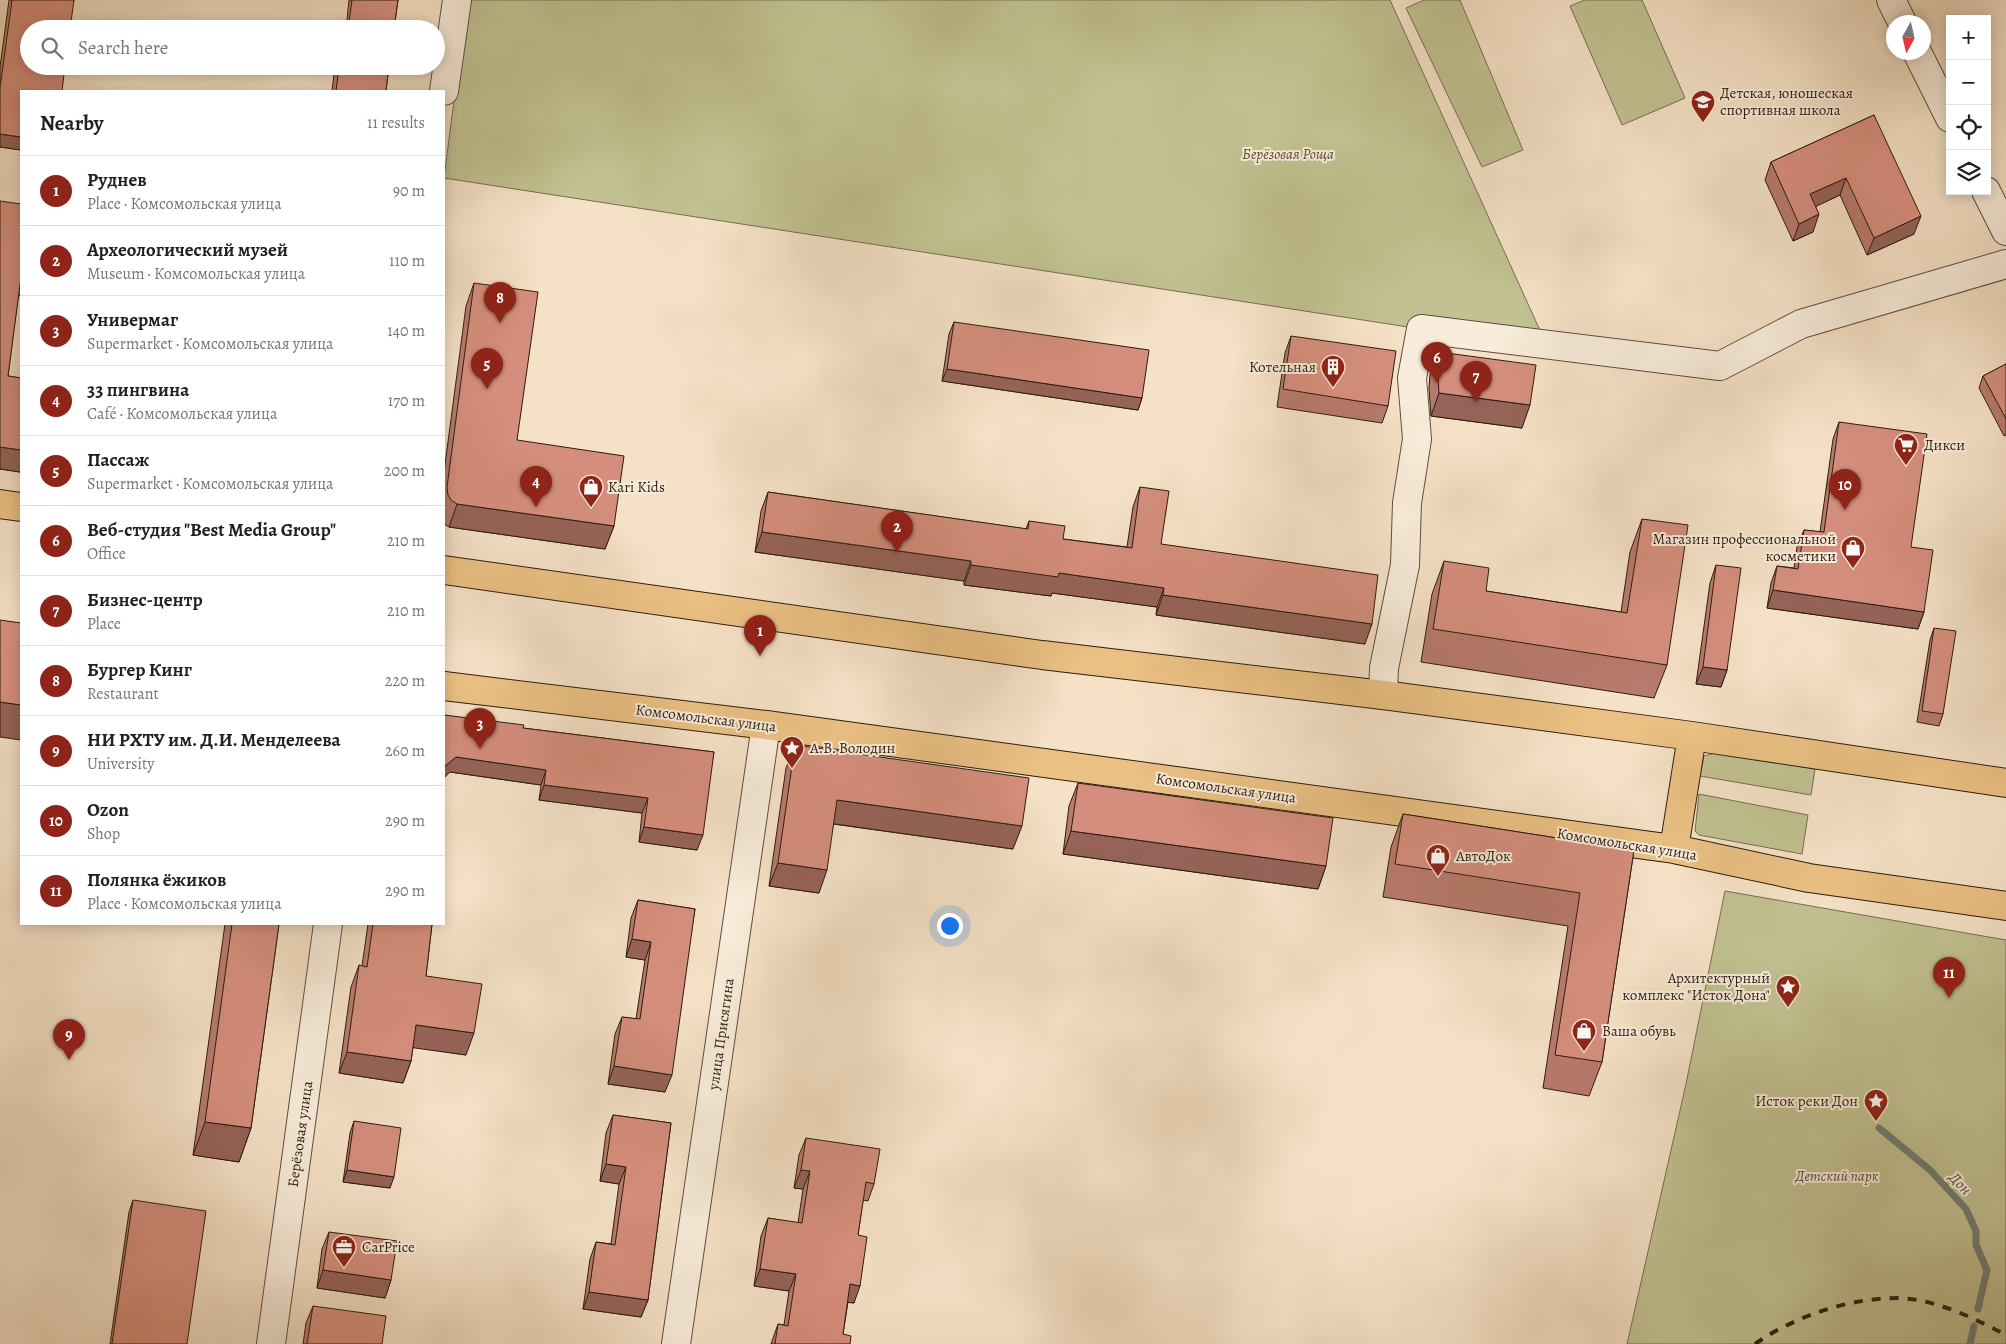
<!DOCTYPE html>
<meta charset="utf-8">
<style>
:root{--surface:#fff;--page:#f6f6f6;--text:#202124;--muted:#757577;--line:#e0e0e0;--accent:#8f2418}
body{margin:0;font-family:Alegreya,serif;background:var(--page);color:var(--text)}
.controls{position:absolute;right:15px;top:15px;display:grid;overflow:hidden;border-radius:0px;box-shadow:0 2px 12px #0003}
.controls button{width:45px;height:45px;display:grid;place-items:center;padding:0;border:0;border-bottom:1px solid var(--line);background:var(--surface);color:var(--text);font:25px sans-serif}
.compass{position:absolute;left:1886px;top:15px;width:45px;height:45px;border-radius:50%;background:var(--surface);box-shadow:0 2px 12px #0003;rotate:188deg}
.you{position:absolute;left:949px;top:925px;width:18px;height:18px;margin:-12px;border:4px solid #fff;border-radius:50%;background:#1a73e8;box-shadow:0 0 0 8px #1a73e833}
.badge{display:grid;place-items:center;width:32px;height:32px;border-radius:50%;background:var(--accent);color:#fff;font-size:16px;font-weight:700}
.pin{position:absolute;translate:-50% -41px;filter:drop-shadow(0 1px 2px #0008)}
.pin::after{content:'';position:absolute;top:26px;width:18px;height:15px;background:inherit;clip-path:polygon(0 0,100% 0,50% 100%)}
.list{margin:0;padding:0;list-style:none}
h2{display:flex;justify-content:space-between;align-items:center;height:65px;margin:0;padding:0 20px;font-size:21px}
h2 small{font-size:16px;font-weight:400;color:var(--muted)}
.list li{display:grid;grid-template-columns:32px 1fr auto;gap:15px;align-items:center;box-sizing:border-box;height:70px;padding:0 20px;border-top:1px solid var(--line)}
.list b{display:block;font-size:19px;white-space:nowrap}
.list p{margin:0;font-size:16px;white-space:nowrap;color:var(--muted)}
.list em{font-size:16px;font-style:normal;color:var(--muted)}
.icon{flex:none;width:28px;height:28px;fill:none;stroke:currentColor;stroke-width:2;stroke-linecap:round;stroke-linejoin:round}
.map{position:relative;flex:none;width:2006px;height:1344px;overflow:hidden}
.search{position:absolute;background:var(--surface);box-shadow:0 2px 12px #0003;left:20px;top:20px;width:425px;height:55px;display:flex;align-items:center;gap:12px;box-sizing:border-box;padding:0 18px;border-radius:28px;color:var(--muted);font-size:19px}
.panel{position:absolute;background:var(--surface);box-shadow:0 2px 12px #0003;left:20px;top:90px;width:425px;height:835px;border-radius:0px}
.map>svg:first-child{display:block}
</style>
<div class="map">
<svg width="2006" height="1344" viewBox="0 0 2006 1344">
<rect width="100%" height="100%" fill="#f5e1c6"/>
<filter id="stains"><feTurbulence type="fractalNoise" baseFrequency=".004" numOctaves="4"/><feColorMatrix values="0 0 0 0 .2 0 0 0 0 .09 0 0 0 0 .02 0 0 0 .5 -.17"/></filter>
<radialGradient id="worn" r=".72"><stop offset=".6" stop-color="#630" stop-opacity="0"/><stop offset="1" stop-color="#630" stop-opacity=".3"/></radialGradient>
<!-- green -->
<path fill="#c1c191" stroke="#776e52" d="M467 0H1390L1543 337 1421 329 444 178Z
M1424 0H1460L1523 150 1482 167 1406 8Z
M1585 0H1642L1685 98 1622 125 1570 6Z
M1719 752 1815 769 1811 795 1700 776 1704 756Z
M1699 794 1808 815 1802 854 1699 835 1695 831Z
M1725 891 2006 940V1344H1627L1686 1084Z"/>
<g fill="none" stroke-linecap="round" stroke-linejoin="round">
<!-- stream -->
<path stroke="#707d74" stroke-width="7" d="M1879 1128 1930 1170 1966 1209 1976 1231V1245L1987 1270 1978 1309
M1970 1344 1974 1326"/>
<defs>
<path id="minor" d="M1891 0 1902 22
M1917 52 1950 118
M444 91 457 0
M1986 191 2006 231
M1383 695 1384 668 1405 565 1407 503 1417 439 1412 378 1421 329 1720 366 1801 324 2006 264
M271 1344 328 924
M676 1344 766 725"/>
<path id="major" d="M0 504 21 507
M444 570 1042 655 1383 695 1692 736 2006 783
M444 686 766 725 1674 849 1809 878 2006 906
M1674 849 1692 736"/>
</defs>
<!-- minor casing -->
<use href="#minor" stroke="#5f4d3f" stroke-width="30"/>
<!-- major casing -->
<use href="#major" stroke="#2d1c12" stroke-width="30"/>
<!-- minor -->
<use href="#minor" stroke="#f8ecda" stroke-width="28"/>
<!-- major -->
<use href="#major" stroke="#eac083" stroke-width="28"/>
<!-- rail -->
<path stroke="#2d1c12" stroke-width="4" stroke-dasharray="9 9" stroke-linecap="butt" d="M1755 1344C1795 1316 1849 1298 1898 1298 1935 1299 1974 1318 2006 1335"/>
</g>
<!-- wall -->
<path fill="#b77a6c" stroke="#2d1c12" d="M9 0H74L21 91V150L0 147V67Z
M349 0H398L394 29H346Z
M335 66H389L386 91H332Z
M1874 115 1914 234 1867 255 1840 195 1816 206 1813 232 1793 241 1765 180 1771 162Z
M21 204V292L18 298 8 376 21 378V468L20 472 0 469Z
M474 283 517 440 614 526 605 549 449 527 444 524V472L466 306Z
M954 322 1142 398 1138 410 942 381 949 334Z
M1291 336 1388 406 1382 423 1277 407 1285 353Z
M1439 352 1522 428 1431 416 1429 388 1430 375Z
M2006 364V435L2004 436 1979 388 1983 376Z
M1839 422 1911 547 1924 612 1918 629 1767 608 1771 583 1777 566 1794 568 1797 547 1804 530 1820 532 1833 439Z
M1140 487 1161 544 1365 644 1156 615 1157 607 1052 593 1051 596 964 585V581L755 552 761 511 768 492 1026 529 1029 521 1063 539 1127 547 1133 507Z
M1642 519 1667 665 1654 698 1421 662 1432 594 1444 561 1486 591 1621 612 1630 552Z
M1716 565 1727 670 1721 687 1696 684 1710 583Z
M1934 628 1943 714 1939 726 1917 722 1930 640Z
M444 715 523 728 714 752 697 850 639 842 642 813 539 800 541 785 450 772 444 778Z
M795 745 1013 849 833 824 819 893 769 886 786 768Z
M1078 783 1326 866 1318 889 1063 854 1069 806Z
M1403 814 1634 850 1602 1062 1589 1096 1543 1088 1568 926 1383 897 1391 847Z
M638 900 695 909 665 1092 608 1084 615 1034 622 1017 636 1019 645 960 626 957 631 918Z
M225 924H279L251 1128 239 1162 193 1155Z
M368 924H432L426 976 466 1055 413 1047 411 1061 403 1083 339 1073 351 987 359 965 362 966Z
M613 1115 671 1123 648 1300 641 1317 583 1309 590 1259 596 1242 611 1244 619 1184 600 1181 606 1133Z
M354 1121 390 1188 343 1182 350 1133Z
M806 1138 874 1184 868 1201 863 1200 858 1235 854 1303 848 1302 843 1334 850 1344H771L778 1324 784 1325 789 1291 754 1286 761 1236 768 1218 798 1223 803 1189 794 1188 799 1155Z
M133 1200 187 1344H110L129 1212Z
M329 1232 391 1280 385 1298 317 1288 322 1249Z
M313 1306 382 1344H303L306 1323Z"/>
<!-- shaded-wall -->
<path fill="#956358" stroke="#2d1c12" d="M349 22 394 28 347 29Z
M0 134 21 137V150L0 147Z
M1846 178 1840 195 1804 212 1810 194Z
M1819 214 1813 232 1793 241 1799 224Z
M1921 216 1914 234 1867 255 1874 238Z
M947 369 1142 398 1138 410 942 381Z
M1439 393 1530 405 1522 428 1431 416Z
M0 447 21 450V468L20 472 0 469Z
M457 504 614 526 605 549 449 527Z
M762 532 971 561 964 581 755 552Z
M971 565 1059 573 1164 588 1157 607 1052 593 1051 596 964 585Z
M1773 590 1924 612 1918 629 1767 608Z
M1163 595 1372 624 1365 644 1156 615Z
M1703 667 1727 670 1721 687 1696 684Z
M0 702 21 705V740L0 737Z
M456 757 546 770 541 785 450 772 444 778V767Z
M544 785 648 798 642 813 539 800Z
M837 800 1022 826 1013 849 828 823Z
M644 827 703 835 697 850 639 842Z
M1071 831 1326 866 1318 889 1063 854Z
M778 863 827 870 819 893 769 886Z
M632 939 651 942 645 960 626 957Z
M416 1025 474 1033 466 1055 408 1047Z
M347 1052 411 1061 403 1083 339 1073Z
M614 1066 672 1075 665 1092 608 1084Z
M205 1122 251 1128 239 1162 193 1155Z
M606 1164 626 1167 619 1184 600 1181Z
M347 1170 394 1177 390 1188 343 1182Z
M801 1170 810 1171 803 1189 794 1188Z
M760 1269 796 1274 789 1291 754 1286Z
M323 1270 391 1280 385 1298 317 1288Z
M850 1284 860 1286 854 1303 844 1302Z
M589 1292 648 1300 641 1317 583 1309Z"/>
<!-- building -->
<path fill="#d58e7d" stroke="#2d1c12" d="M12 0H74L70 29H29V66H65L62 91H21V137L0 134V88Z
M352 0H398L394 28 349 22Z
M339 66H389L386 91H336Z
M1874 115 1921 216 1874 238 1846 178 1810 194 1819 214 1799 224 1771 162Z
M0 201 21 204V277L8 376 21 378V450L0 447Z
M474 283 538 292 517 440 624 456 614 526 457 504 451 500 448 495 447 487Z
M954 322 1149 350 1142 398 947 369Z
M1291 336 1396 351 1388 406 1283 389Z
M1439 352 1536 365 1530 405 1439 393 1437 365Z
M2006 364V419L1983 376Z
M1839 422 1927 434 1911 547 1933 550 1924 612 1773 590 1777 566 1798 569 1804 530 1824 532Z
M1140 487 1169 491 1161 544 1378 575 1372 624 1163 595 1164 588 1059 573 1058 577 971 565V561L762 532 768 492 1028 529 1029 521 1065 526 1063 539 1132 548Z
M1642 519 1688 525 1667 665 1433 629 1444 561 1489 568 1486 591 1627 613Z
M1716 565 1741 568 1727 670 1703 667Z
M0 620 21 623V705L0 702Z
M1934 628 1956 631 1943 714 1922 711Z
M444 715 524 725 523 728 714 752 703 835 644 827 648 798 544 785 546 770 456 757 444 767Z
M795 745 1029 778 1022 826 837 800 827 870 778 863Z
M1078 783 1333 818 1326 866 1071 831Z
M1403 814 1634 850 1602 1062 1555 1055 1580 893 1395 864Z
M638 900 695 909 672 1075 614 1066 622 1017 640 1019 651 942 632 939Z
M232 924H279L251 1128 205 1122Z
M373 924H432L426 976 482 984 474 1033 416 1025 411 1061 347 1052 359 965 367 967Z
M613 1115 671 1123 648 1300 589 1292 596 1242 615 1245 626 1167 606 1164Z
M354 1121 401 1128 394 1177 347 1170Z
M806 1138 880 1149 874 1184 866 1182 858 1235 867 1237 860 1286 850 1284 843 1334 851 1336 850 1344H775L778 1324 788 1326 796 1274 760 1269 768 1218 802 1223 810 1171 801 1170Z
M133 1200 206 1211 187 1344H112Z
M329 1232 397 1241 391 1280 323 1270Z
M313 1306 386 1316 382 1344H307Z"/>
<!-- icons -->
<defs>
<symbol id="school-pin" viewBox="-11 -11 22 30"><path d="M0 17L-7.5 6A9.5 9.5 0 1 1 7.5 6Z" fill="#8f2418" stroke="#f8ecda"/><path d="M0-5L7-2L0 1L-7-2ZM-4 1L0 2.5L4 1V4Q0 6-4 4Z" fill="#fff"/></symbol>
<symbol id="building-pin" viewBox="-11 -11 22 30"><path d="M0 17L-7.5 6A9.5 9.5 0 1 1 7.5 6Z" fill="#8f2418" stroke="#f8ecda"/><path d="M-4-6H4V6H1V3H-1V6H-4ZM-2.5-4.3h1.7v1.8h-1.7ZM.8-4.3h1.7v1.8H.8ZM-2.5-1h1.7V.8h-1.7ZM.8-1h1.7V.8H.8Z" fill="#fff"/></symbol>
<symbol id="supermarket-pin" viewBox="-11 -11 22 30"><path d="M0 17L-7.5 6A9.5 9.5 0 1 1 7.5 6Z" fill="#8f2418" stroke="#f8ecda"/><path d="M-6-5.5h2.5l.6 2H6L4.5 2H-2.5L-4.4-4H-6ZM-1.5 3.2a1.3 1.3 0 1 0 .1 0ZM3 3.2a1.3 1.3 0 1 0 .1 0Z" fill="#fff"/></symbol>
<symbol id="shop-pin" viewBox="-11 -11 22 30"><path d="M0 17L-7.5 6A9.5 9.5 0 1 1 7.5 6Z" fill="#8f2418" stroke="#f8ecda"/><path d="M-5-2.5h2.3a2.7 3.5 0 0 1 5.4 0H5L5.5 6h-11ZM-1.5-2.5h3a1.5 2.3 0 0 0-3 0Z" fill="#fff"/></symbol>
<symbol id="sight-pin" viewBox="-11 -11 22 30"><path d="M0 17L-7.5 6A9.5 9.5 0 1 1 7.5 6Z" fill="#8f2418" stroke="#f8ecda"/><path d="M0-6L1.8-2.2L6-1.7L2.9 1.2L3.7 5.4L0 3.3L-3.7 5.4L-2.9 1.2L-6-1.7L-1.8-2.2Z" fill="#fff"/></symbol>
<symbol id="office-pin" viewBox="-11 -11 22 30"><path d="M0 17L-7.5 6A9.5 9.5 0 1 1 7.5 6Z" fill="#8f2418" stroke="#f8ecda"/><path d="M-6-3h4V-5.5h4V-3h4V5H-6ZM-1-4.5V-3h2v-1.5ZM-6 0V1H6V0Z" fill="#fff"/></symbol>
</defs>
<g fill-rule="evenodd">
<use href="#school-pin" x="1689" y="88" width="28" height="38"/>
<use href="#building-pin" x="1319" y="353" width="28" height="38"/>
<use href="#supermarket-pin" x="1892" y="431" width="28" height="38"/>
<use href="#shop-pin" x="577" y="473" width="28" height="38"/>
<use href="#shop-pin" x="1839" y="534" width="28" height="38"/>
<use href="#sight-pin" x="778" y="734" width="28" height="38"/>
<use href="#shop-pin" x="1424" y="842" width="28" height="38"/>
<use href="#sight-pin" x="1774" y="973" width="28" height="38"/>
<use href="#shop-pin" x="1570" y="1017" width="28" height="38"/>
<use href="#sight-pin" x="1862" y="1087" width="28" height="38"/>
<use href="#office-pin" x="330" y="1233" width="28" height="38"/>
</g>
<g text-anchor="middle" stroke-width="4" stroke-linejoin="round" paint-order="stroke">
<!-- poi labels -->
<g font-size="15" fill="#2d1c12" stroke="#f8ecda" text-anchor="start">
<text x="1720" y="98">Детская, юношеская<tspan x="1720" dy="17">спортивная школа</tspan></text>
<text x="1316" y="372" text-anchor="end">Котельная</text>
<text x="1924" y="450">Дикси</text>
<text x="608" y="492">Kari Kids</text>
<text x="1836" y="544" text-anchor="end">Магазин профессиональной<tspan x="1836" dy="17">косметики</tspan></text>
<text x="810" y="753">А.В. Володин</text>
<text x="1456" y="861">АвтоДок</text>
<text x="1770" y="983" text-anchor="end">Архитектурный<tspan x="1770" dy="17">комплекс "Исток Дона"</tspan></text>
<text x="1602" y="1036">Ваша обувь</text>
<text x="1858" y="1106" text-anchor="end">Исток реки Дон</text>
<text x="362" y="1252">CarPrice</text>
</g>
<!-- park labels -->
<g font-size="15" font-style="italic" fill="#594e38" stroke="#f8ecda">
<text x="1288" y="159">Берёзовая Роща</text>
<text x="1837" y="1181">Детский парк</text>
</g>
<!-- street labels -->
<g font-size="15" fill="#2d1c12" stroke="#f8ecda">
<text transform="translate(706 718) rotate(7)" y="5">Комсомольская улица</text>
<text transform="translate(1226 788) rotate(8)" y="5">Комсомольская улица</text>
<text transform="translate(1627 844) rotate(9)" y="5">Комсомольская улица</text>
<text transform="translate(721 1034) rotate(-82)" y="5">улица Присягина</text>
<text transform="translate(300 1134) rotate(-82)" y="5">Берёзовая улица</text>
</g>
<!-- water labels -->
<g font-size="16" font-style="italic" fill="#54544b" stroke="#f8ecda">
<text transform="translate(1961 1183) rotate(47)" y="6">Дон</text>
</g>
</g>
<rect width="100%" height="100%" filter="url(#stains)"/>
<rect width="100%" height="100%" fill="url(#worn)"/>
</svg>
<div class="controls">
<button>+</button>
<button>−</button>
<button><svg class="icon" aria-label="locate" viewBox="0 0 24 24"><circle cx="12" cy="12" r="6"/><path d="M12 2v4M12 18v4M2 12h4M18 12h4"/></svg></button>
<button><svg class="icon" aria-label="layers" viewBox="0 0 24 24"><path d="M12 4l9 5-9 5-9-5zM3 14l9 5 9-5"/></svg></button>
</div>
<svg class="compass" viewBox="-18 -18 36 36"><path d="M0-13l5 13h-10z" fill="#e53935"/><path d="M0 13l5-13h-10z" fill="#757577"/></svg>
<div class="you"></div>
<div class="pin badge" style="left:760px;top:656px">1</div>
<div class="pin badge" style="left:897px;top:552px">2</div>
<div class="pin badge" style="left:480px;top:749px">3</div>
<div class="pin badge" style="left:536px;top:507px">4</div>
<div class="pin badge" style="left:487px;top:389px">5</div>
<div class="pin badge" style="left:1437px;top:383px">6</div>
<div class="pin badge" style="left:1476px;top:402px">7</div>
<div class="pin badge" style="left:500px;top:323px">8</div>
<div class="pin badge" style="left:69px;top:1060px">9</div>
<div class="pin badge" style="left:1845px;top:510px">10</div>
<div class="pin badge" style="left:1949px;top:998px">11</div>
<div class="search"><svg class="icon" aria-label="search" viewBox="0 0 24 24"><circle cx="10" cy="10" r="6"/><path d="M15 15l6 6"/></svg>Search here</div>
<section class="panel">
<h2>Nearby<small>11 results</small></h2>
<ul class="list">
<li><span class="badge">1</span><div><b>Руднев</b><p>Place · Комсомольская улица</p></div><em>90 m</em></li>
<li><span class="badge">2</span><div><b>Археологический музей</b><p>Museum · Комсомольская улица</p></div><em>110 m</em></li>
<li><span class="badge">3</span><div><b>Универмаг</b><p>Supermarket · Комсомольская улица</p></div><em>140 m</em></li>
<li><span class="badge">4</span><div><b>33 пингвина</b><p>Café · Комсомольская улица</p></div><em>170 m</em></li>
<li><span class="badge">5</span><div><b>Пассаж</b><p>Supermarket · Комсомольская улица</p></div><em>200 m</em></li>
<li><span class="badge">6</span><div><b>Веб-студия &quot;Best Media Group&quot;</b><p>Office</p></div><em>210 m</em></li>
<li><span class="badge">7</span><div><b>Бизнес-центр</b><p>Place</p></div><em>210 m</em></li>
<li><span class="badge">8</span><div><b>Бургер Кинг</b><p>Restaurant</p></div><em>220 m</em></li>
<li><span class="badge">9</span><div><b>НИ РХТУ им. Д.И. Менделеева</b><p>University</p></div><em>260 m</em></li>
<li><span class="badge">10</span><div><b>Ozon</b><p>Shop</p></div><em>290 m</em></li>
<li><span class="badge">11</span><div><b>Полянка ёжиков</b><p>Place · Комсомольская улица</p></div><em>290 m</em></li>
</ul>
</section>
</div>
